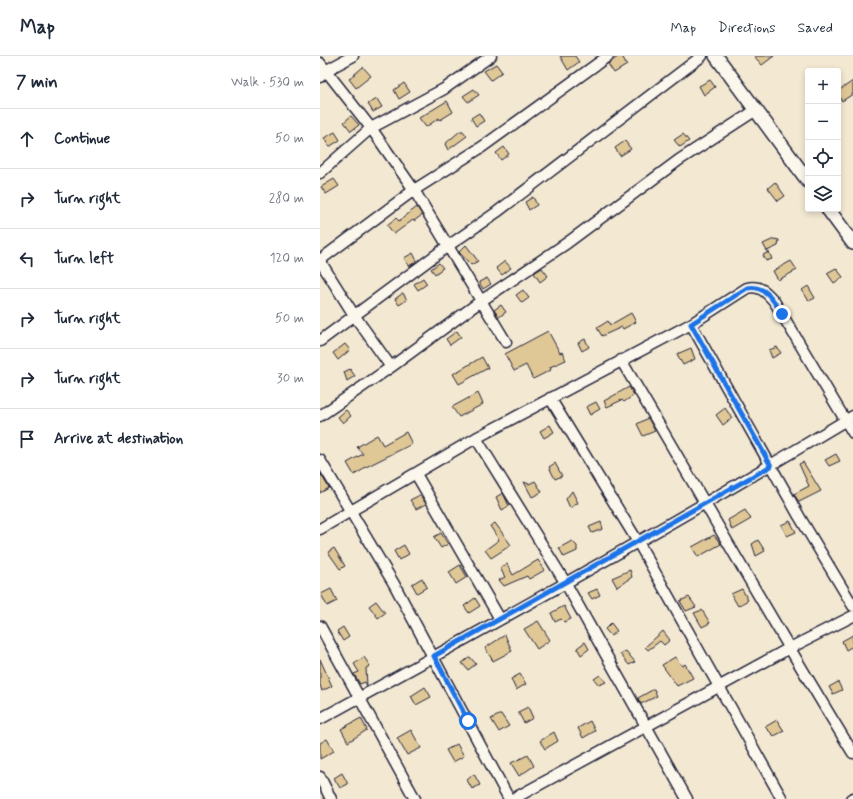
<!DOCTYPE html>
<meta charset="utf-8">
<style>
:root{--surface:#fff;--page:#f6f6f7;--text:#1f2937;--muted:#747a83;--line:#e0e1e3}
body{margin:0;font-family:Mynerve,sans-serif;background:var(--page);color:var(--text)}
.controls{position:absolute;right:12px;top:12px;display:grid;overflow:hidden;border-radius:4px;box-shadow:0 2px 6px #0003}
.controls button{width:36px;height:36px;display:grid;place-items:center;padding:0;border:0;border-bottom:1px solid var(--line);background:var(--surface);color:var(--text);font:20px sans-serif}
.stop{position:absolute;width:12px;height:12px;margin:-9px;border:3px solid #1a73e8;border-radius:50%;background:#fff}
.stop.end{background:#1a73e8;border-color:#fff;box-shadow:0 1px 4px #0008}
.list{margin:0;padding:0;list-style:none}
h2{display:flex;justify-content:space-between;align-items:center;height:52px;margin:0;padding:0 16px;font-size:17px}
h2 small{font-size:13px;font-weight:400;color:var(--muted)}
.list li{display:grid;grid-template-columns:26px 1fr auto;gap:12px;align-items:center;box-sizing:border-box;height:60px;padding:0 16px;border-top:1px solid var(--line)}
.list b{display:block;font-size:15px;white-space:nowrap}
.list em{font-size:13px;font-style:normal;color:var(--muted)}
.icon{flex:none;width:22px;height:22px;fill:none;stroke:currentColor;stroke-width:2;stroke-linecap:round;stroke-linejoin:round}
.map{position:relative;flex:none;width:533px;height:743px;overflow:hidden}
header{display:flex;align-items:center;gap:24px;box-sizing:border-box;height:56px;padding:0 20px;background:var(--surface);border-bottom:1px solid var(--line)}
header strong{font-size:19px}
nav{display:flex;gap:22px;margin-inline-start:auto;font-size:14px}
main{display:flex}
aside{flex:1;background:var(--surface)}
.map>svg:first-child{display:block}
</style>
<header>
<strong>Map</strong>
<nav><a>Map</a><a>Directions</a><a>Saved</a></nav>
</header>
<main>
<aside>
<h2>7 min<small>Walk · 530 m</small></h2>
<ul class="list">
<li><svg class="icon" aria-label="ahead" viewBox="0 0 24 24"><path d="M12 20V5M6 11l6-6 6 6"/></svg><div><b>Continue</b></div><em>50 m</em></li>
<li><svg class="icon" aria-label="right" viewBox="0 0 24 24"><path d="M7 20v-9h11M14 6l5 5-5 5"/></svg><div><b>Turn right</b></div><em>280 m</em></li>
<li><svg class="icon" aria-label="left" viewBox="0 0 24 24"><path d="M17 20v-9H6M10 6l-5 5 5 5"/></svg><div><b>Turn left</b></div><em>120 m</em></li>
<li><svg class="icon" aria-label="right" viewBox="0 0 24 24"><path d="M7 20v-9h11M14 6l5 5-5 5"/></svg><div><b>Turn right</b></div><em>50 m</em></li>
<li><svg class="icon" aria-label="right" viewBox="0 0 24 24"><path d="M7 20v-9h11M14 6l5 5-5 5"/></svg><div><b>Turn right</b></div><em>30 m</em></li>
<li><svg class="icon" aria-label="arrive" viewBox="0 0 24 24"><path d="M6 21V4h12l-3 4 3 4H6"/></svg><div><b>Arrive at destination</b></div></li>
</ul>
</aside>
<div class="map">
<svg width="533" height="743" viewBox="0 0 533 743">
<rect width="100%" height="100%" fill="#f3e9d2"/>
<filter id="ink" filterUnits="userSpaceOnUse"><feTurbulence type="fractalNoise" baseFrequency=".025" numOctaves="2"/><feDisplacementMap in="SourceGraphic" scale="8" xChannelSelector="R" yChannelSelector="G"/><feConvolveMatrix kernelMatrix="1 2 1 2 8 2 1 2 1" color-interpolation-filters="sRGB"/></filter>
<g filter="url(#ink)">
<!-- building -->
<path fill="#e0c796" stroke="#22223b" d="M240 0H255L259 6 248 14Z
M299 0H302L307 9 294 17 288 8Z
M434 0H454L442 9Z
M176 8 182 16 171 24 164 15Z
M43 11 51 20 36 32 29 23Z
M390 24 395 31 384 39 379 30Z
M533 25V38L522 45 518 39V35Z
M84 27 90 36 79 43 74 34Z
M154 33 159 39 148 46 143 40Z
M57 43 62 51 53 56 48 48Z
M127 45 133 56 120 64 119 62 106 71 99 62Z
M159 57 164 65 156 70 151 62Z
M31 60 39 69 31 75 24 66Z
M140 75H143L147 80 128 94 125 88Z
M15 76 20 84 9 91 4 82Z
M363 78 369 85 360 91 354 84Z
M305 85 311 93 300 100 295 92Z
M184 91 189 98 181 104 176 97Z
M14 123 19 130 6 138 1 131Z
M455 126 465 140 458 145 448 132Z
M213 141 217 149 209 154 205 146Z
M97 151 102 159 94 165 93 164 74 178 67 169 76 162 79 165Z
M454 183 459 184 458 190 447 195 443 188Z
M146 189 158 205 151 209 139 196Z
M449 196 452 203 446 205 443 199Z
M93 197 97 205 89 210 84 202Z
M185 205 191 212 182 219 176 212Z
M471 205 477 214 458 224 453 215Z
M119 207 123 212 115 218 111 213Z
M222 212 228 220 220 226 214 217Z
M516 212 523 221 514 227 507 217Z
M103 222 107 228 98 234 94 228Z
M167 222 171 228 163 233 159 226Z
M488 230 495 242 489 245 482 234Z
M203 234 209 242 202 247 196 239Z
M83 237 87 244 79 249 75 243Z
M181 249 186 256 179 261 174 254Z
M311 257 316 266 303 273 302 271 282 280 277 272 288 265 290 269Z
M137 275 141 281 130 289 126 283Z
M228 275 240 297 242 296 246 304 230 311 231 314 213 323 206 309 194 315 185 298Z
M265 283 269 291 262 295 258 287Z
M25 288 30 294 18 304 13 297Z
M457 291 461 297 452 302 449 294Z
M371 292 375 303 363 309 357 298Z
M162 301 168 312 139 328 133 318Z
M30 313 35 320 27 325 24 316Z
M309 331 314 339 304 346 302 344 287 351 284 345Z
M158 337 163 348 139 361 132 351Z
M276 346 280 353 270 359 266 351Z
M405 352 412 362 403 369 396 359Z
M26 354 31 360 23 367 18 361Z
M328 362 335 375 323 380 317 368Z
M230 369 234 376 224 382 220 375Z
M86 376 92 388 44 412V413L34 419 27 407 43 398 37 391 57 379 63 389Z
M516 398 520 405 509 410 505 404Z
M483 406 501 435 479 446 474 438 489 430 479 408Z
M235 407 242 420 235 423 229 411Z
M0 417 9 432 0 437Z
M215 425 222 436 212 441 204 426 209 428Z
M252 435 258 447 250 452 246 443Z
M183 437 189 450 182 454 176 441Z
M100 439 106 448 96 453 90 444Z
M425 454 431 463 412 474 408 464Z
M470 465 476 476 467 480 461 469Z
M281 466 283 473 272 477 269 471Z
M175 467 191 489 171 502 165 494 179 484 170 470Z
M121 477 128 488 121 492 114 481Z
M394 479 401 488 378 501 372 491Z
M438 484 445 495 436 500 432 488Z
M252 485 257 490V495L244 501 239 492Z
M84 489 89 498 79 504 74 495Z
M14 492 25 510 20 513 8 496Z
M218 504 225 514 209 523 207 520 184 530 179 524 185 521 180 512 187 508 193 519Z
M140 509 147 521 136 528 129 516Z
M310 514 312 521 297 531 292 522Z
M102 522 107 531 97 537 92 528Z
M11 533 17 545 7 550 1 538Z
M277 533 280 539 272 543 268 537Z
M422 533 428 544 418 550 411 538Z
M369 541 376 551 366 555 360 545Z
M155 542 160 550 149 557 144 550Z
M56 545 65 557 58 562 49 550Z
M244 550 251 563 244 566 241 563 235 566 231 557Z
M382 554 390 567 382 571 374 557Z
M218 565 230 584 217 593 204 573Z
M291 567 297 575 291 580 285 573Z
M23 571 29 581 23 585 17 575Z
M343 575 350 584 344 589 340 585 328 594 325 591Z
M185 579 192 595 173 605 165 592Z
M533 579V590L526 594 522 585Z
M265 586 269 593 261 599 257 592Z
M306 595 315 606 309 609 300 598Z
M44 601 50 610 46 612 47 630 45 626 40 628 34 618 39 616 34 608Z
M150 601 156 608 148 614 142 607Z
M355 601 362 610 365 608 373 622 357 630 342 609Z
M0 603 12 630 2 635 0 629Z
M200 618 206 628 196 634 191 623Z
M280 619 286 626 279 629 274 623Z
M518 626 522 634 513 638 509 631Z
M105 631 111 641 96 649 91 640Z
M334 633 337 640 321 648 318 642Z
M208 651 213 662 204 667 198 656Z
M181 658 189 670 179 676 171 663Z
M41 662 47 674 28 686 21 673Z
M457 664 464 675 454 680 445 671Z
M270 665 275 675 263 682 258 672Z
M91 674 101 692 87 699 77 682Z
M234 676 238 685 225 693 220 685Z
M7 683 14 695 0 703V687Z
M137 688 144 700 133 706 126 694Z
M208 699 214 710 199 720 191 707Z
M22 717 28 728 20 732 14 722Z
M154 718 160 729 152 733 147 724Z"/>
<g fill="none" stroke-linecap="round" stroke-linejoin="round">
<defs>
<path id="minor" d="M0 7 51 72 94 134 186 286
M0 21 7 14 33 0
M0 117 51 72 124 33 171 0
M0 204 94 134 162 91 288 0
M0 205 34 259 71 311
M371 268 479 460 533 550
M0 285 128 190 177 156 382 0
M301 304C379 435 453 568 533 697
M230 342 318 486 462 743
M0 360 71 311 161 245 247 187 359 104 436 54
M156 382 245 526 367 743
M0 404 74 528 189 743
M96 418 180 563
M0 473 156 382 371 268 427 232C440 229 446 236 454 245L533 377
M0 570 95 743
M0 663C180 565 358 465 533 360
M0 721 11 743
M193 743 468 593 533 560
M531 743 533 742"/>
<path id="major" d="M396 0 488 125
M508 153 533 187"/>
</defs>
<!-- minor casing -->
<use href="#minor" stroke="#22223b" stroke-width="13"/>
<!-- major casing -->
<use href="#major" stroke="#22223b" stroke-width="16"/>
<!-- minor -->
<use href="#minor" stroke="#fbf7ec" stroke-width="10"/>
<!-- major -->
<use href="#major" stroke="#fbf7ec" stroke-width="13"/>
</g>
</g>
<g fill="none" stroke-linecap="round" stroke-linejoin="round" filter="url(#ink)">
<!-- route -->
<path stroke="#1a73e8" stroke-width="5" d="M148 665 114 600 451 410 371 268 427 232C445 228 454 245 462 258"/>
</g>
</svg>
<div class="controls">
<button>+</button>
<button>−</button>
<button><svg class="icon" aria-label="locate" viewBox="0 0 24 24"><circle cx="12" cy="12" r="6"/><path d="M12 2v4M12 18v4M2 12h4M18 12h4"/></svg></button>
<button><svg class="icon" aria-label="layers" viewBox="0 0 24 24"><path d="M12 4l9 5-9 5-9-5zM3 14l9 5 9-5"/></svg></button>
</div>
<div class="stop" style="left:148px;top:665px"></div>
<div class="stop end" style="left:462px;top:258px"></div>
</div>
</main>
